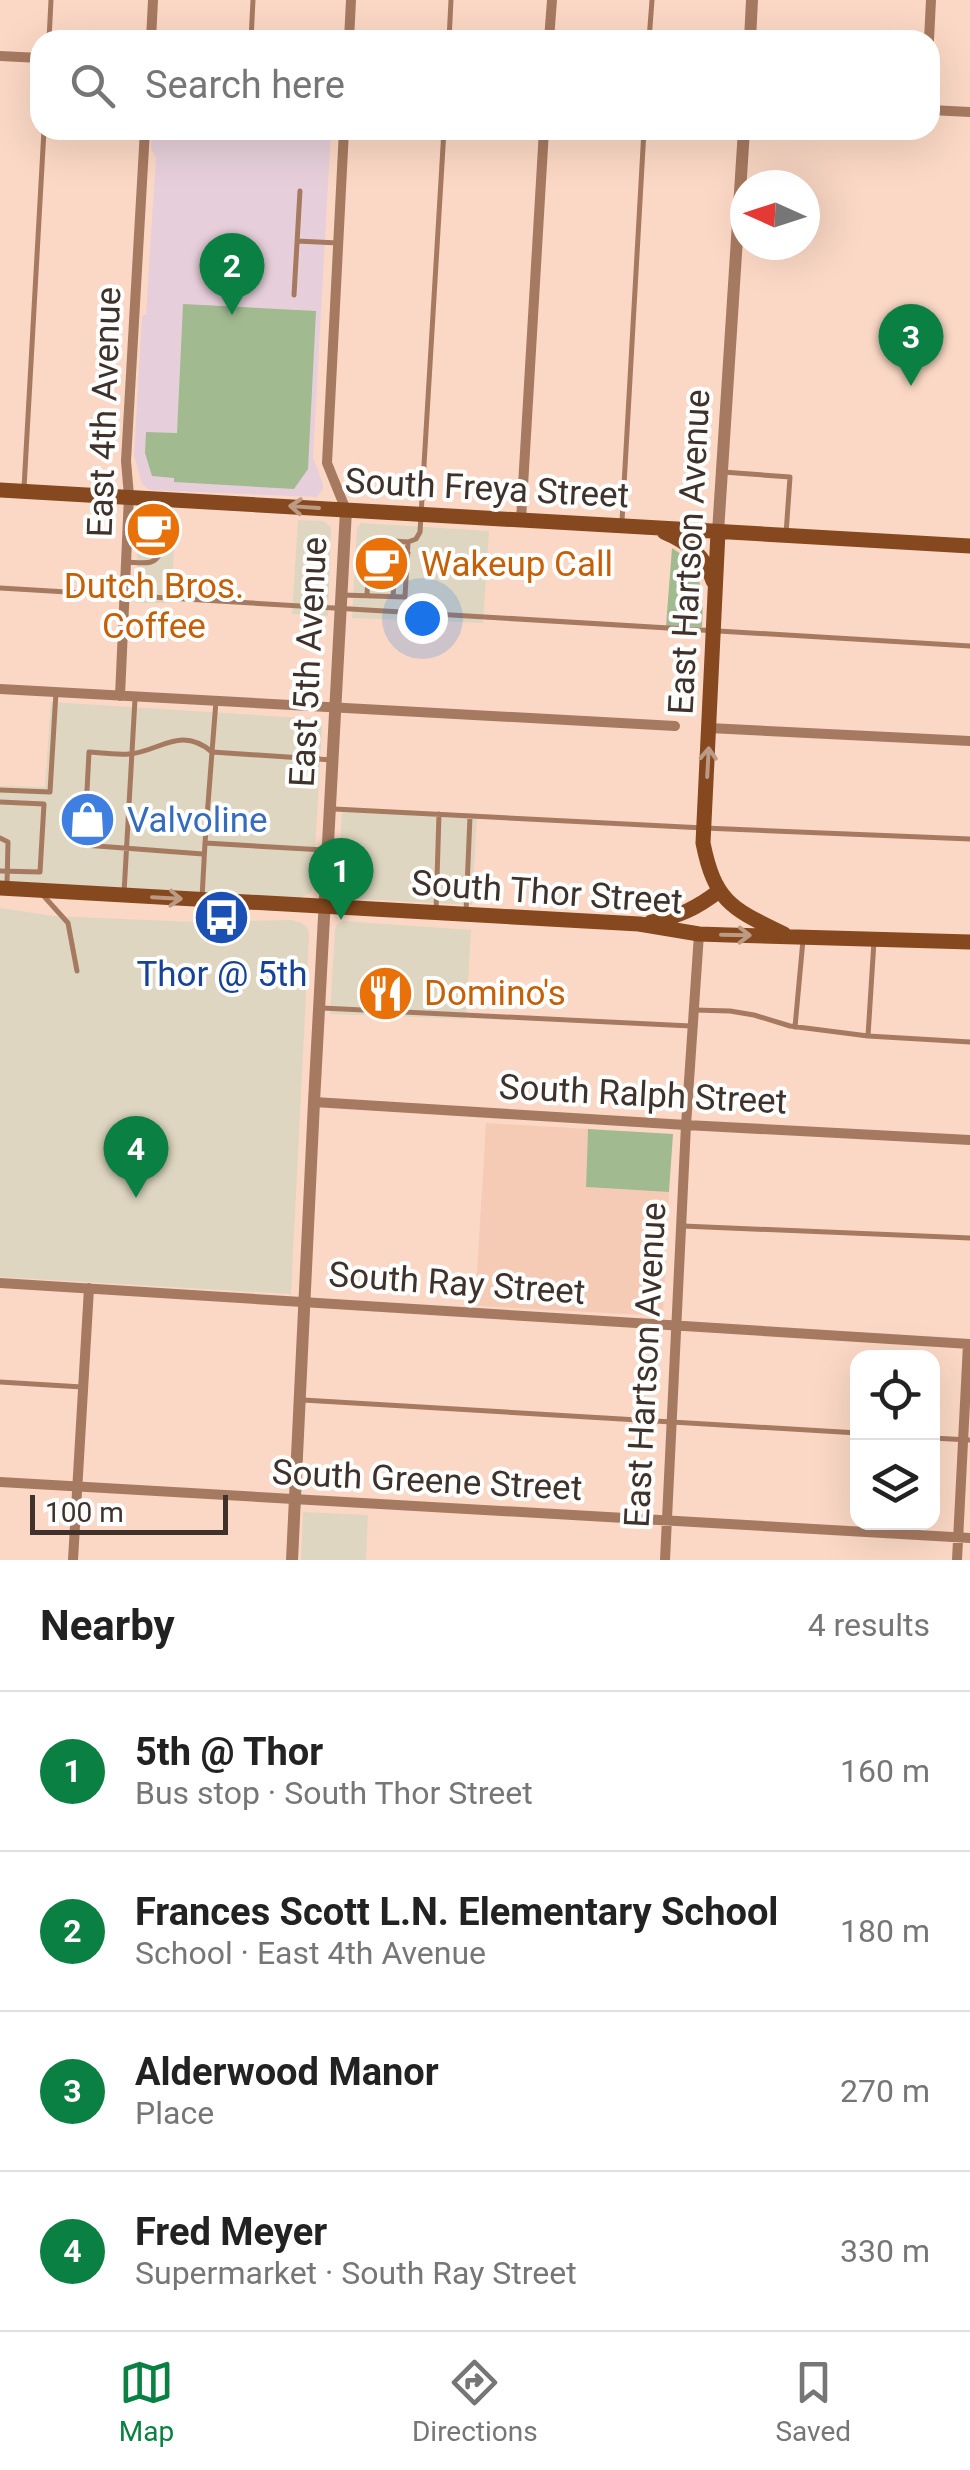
<!DOCTYPE html>
<meta charset="utf-8">
<style>
:root{--surface:#fff;--page:#f2f2f2;--text:#222;--muted:#767676;--line:#e0e0e0;--accent:#0b8043}
body{margin:0;font-family:Roboto,sans-serif;background:var(--page);color:var(--text)}
.controls{position:absolute;right:30px;bottom:30px;display:grid;overflow:hidden;border-radius:20px;box-shadow:0 10px 40px #0002}
.controls button{width:90px;height:90px;display:grid;place-items:center;padding:0;border:0;border-bottom:2px solid var(--line);background:var(--surface);color:var(--text);font:50px sans-serif}
.compass{position:absolute;left:730px;top:170px;width:90px;height:90px;border-radius:50%;background:var(--surface);box-shadow:0 10px 40px #0002;rotate:273deg}
.scale{position:absolute;left:30px;bottom:25px;width:198px;box-sizing:border-box;padding-left:10px;border:5px solid #3f322b;border-top:0;font-size:28px;line-height:35px;white-space:nowrap;color:#3f322b;-webkit-text-stroke:8px #fff;paint-order:stroke}
.you{position:absolute;left:422px;top:618px;width:35px;height:35px;margin:-25px;border:8px solid #fff;border-radius:50%;background:#1a73e8;box-shadow:0 0 0 15px #1a73e833}
.badge{display:grid;place-items:center;width:65px;height:65px;border-radius:50%;background:var(--accent);color:#fff;font-size:32px;font-weight:700}
.pin{position:absolute;translate:-50% -82px;filter:drop-shadow(0 2px 5px #0008)}
.pin::after{content:'';position:absolute;top:52px;width:35px;height:30px;background:inherit;clip-path:polygon(0 0,100% 0,50% 100%)}
.list{margin:0;padding:0;list-style:none}
h2{display:flex;justify-content:space-between;align-items:center;height:130px;margin:0;padding:0 40px;font-size:42px}
h2 small{font-size:32px;font-weight:400;color:var(--muted)}
.list li{display:grid;grid-template-columns:65px 1fr auto;gap:30px;align-items:center;box-sizing:border-box;height:160px;padding:0 40px;border-top:2px solid var(--line)}
.list b{display:block;font-size:38px;white-space:nowrap}
.list p{margin:0;font-size:32px;white-space:nowrap;color:var(--muted)}
.list em{font-size:32px;font-style:normal;color:var(--muted)}
.icon{flex:none;width:55px;height:55px;fill:none;stroke:currentColor;stroke-width:2;stroke-linecap:round;stroke-linejoin:round}
.map{position:relative;flex:none;width:970px;height:1560px;overflow:hidden}
.search{position:absolute;background:var(--surface);box-shadow:0 10px 40px #0002;left:30px;right:30px;top:30px;height:110px;display:flex;align-items:center;gap:25px;box-sizing:border-box;padding:0 35px;border-radius:30px;color:var(--muted);font-size:38px}
.sheet{height:770px;background:var(--surface)}
nav{display:flex;justify-content:space-around;align-items:center;box-sizing:border-box;height:140px;border-top:2px solid var(--line);background:var(--surface);font-size:28px;color:var(--muted)}
nav a{display:grid;justify-items:center;gap:5px}
nav .on{color:var(--accent)}
.map>svg:first-child{display:block}
</style>
<div class="map">
<svg width="970" height="1560" viewBox="0 0 970 1560">
<rect width="100%" height="100%" fill="#fbd8c5"/>
<!-- commercial -->
<path fill="#ded6c0" d="M146 511 176 513 171 603H135L139 517Z
M298 520 324 521 331 528 328 616 292 614Z
M361 523 489 531 483 623 352 618 357 528Z
M51 702 318 719 322 726 313 888 311 893 300 898 0 881V786L45 787Z
M342 807 477 814 472 905 338 898Z
M0 908 54 916 195 922 292 920 301 923 307 927 309 934 291 1294 0 1277Z
M343 921 471 930 466 1019 330 1014 335 930 337 924Z
M303 1512 368 1515 366 1560H301Z"/>
<!-- built -->
<path fill="#f5cbb5" d="M486 1123 588 1129 586 1187 669 1192 663 1316 475 1306Z"/>
<!-- education -->
<path fill="#e6cfda" d="M152 130H331L313 457 323 484V489L317 497 149 490 142 484 134 455 142 316 146 314 156 158 151 149Z"/>
<!-- green -->
<path fill="#a2ba90" d="M183 304 316 311 308 469 294 489 174 482V478L152 476 145 453 146 432 177 433Z
M672 548C703 567 704 594 702 627L666 626Z
M588 1129 673 1134 669 1192 586 1187Z"/>
<g fill="none" stroke-linecap="round" stroke-linejoin="round">
<!-- service -->
<path stroke="#a67a60" stroke-width="5" d="M49 40 51 0
M251 40 253 0
M449 40 451 0
M649 40 652 0
M297 241 338 243
M294 295 300 191
M723 472 790 477 786 534
M24 488 44 130
M622 521 644 130
M126 562C133 562 144 564 151 562 169 556 165 516 166 501
M0 588 970 646
M342 595 405 597 408 542 416 539 420 532 444 130
M367 596 369 549 379 540 408 542
M393 597 395 562 408 553
M212 752 216 701
M0 790 50 792 56 692
M0 802 44 804 40 872 0 871
M334 809 704 828 970 839
M86 810 89 752C102 753 116 755 129 754 159 752 180 725 212 752
M85 828 84 845 203 854
M0 838 8 842 7 885
M205 843 212 752 332 760
M41 893 68 923 77 971
M124 893 135 699
M202 898 205 843 324 850
M436 911 439 814
M466 912 470 816
M874 941 868 1036 970 1042
M322 1008 691 1026
M694 1010 730 1011 754 1015 790 1026 868 1036
M795 1027 803 940
M683 1226 970 1238
M0 1382 82 1387
M303 1400 858 1433
M932 1438 970 1440"/>
<!-- minor -->
<path stroke="#a67a60" stroke-width="10" d="M151 40 153 0
M349 40 351 0
M549 40 552 0
M929 40 931 0
M0 56 40 58
M930 110 970 112
M344 130 327 463 346 510
M521 520 544 130
M0 689 675 726
M120 696 129 496 126 461 145 130
M709 728 970 741
M314 1102 686 1125 970 1140
M0 1283 970 1344
M0 1482 970 1538
M73 1560 89 1288
M665 1560 686 1125 699 934
M957 1560 968 1344"/>
<!-- tertiary -->
<path stroke="#a67a60" stroke-width="12" d="M750 40 752 0
M718 532 744 130
M292 1560 314 1102 346 510"/>
<!-- secondary -->
<path stroke="#86481e" stroke-width="15" d="M0 490 970 546
M664 532C688 542 705 556 713 581
M718 532 703 843C715 903 733 909 784 934
M0 888 639 924 699 934 729 935 970 942
M651 922C678 917 697 908 719 891"/>
</g>
<!-- one-way arrows -->
<defs><path id="oneway-shaft" d="M-6 0H5M1.5-3L5.5 0L1.5 3" fill="none" stroke-width="1.6" stroke-linecap="round" stroke-linejoin="round" transform="scale(2.5)"/></defs>
<g stroke="#bc9a83">
<use href="#oneway-shaft" transform="translate(304 507) rotate(-176)"/>
<use href="#oneway-shaft" transform="translate(708 762) rotate(-87)"/>
<use href="#oneway-shaft" transform="translate(167 898) rotate(3)"/>
<use href="#oneway-shaft" transform="translate(736 935) rotate(1)"/>
</g>
<!-- icons -->
<defs>
<symbol id="cafe-disc" viewBox="-11 -11 22 22"><circle r="9.5" fill="#e8710a" stroke="#fff"/><path d="M-5.5-4.5H6V0H3Q3 3.5 0 3.5H-2.5Q-5.5 3.5-5.5 0ZM3-3.2v2h1.7v-2ZM-6 4.5H4V6H-6Z" fill="#fff"/></symbol>
<symbol id="shop-disc" viewBox="-11 -11 22 22"><circle r="9.5" fill="#3f7fe0" stroke="#fff"/><path d="M-5-2.5h2.3a2.7 3.5 0 0 1 5.4 0H5L5.5 6h-11ZM-1.5-2.5h3a1.5 2.3 0 0 0-3 0Z" fill="#fff"/></symbol>
<symbol id="bus-disc" viewBox="-11 -11 22 22"><circle r="9.5" fill="#1a4fb4" stroke="#fff"/><path d="M-5-6H5V4H4V6H2V4H-2V6H-4V4H-5ZM-3.5-4V0h7V-4ZM-3.5 1.2v1.5H-2V1.2ZM2 1.2v1.5H3.5V1.2Z" fill="#fff"/></symbol>
<symbol id="restaurant-disc" viewBox="-11 -11 22 22"><circle r="9.5" fill="#e8710a" stroke="#fff"/><path d="M-5-6h1v4h1v-4h1v4h1v-4h1v5L-1.5 .5V6h-2V.5L-5-1ZM5-6V6H3V1.5H1.5Q1.5-4 5-6Z" fill="#fff"/></symbol>
</defs>
<g fill-rule="evenodd">
<use href="#cafe-disc" x="122" y="498" width="63" height="63"/>
<use href="#cafe-disc" x="350" y="532" width="63" height="63"/>
<use href="#shop-disc" x="56" y="788" width="63" height="63"/>
<use href="#bus-disc" x="190" y="886" width="63" height="63"/>
<use href="#restaurant-disc" x="354" y="962" width="63" height="63"/>
</g>
<g text-anchor="middle" stroke-width="8" stroke-linejoin="round" paint-order="stroke">
<!-- street labels -->
<g font-size="35" fill="#3f322b" stroke="#fff">
<text transform="translate(104 412) rotate(-88)" y="12">East 4th Avenue</text>
<text transform="translate(487 488) rotate(3)" y="12">South Freya Street</text>
<text transform="translate(689 552) rotate(-87)" y="12">East Hartson Avenue</text>
<text transform="translate(308 662) rotate(-87)" y="12">East 5th Avenue</text>
<text transform="translate(547 892) rotate(4)" y="12">South Thor Street</text>
<text transform="translate(643 1094) rotate(3)" y="12">South Ralph Street</text>
<text transform="translate(457 1283) rotate(4)" y="12">South Ray Street</text>
<text transform="translate(645 1365) rotate(-87)" y="12">East Hartson Avenue</text>
<text transform="translate(427 1480) rotate(3)" y="12">South Greene Street</text>
</g>
<!-- food labels -->
<g font-size="35" fill="#c56008" stroke="#fff" text-anchor="start">
<text x="421" y="576">Wakeup Call</text>
<text x="154" y="598" text-anchor="middle">Dutch Bros.<tspan x="154" dy="40">Coffee</tspan></text>
<text x="424" y="1005">Domino's</text>
</g>
<!-- shop labels -->
<g font-size="35" fill="#366cbe" stroke="#fff" text-anchor="start">
<text x="127" y="832">Valvoline</text>
</g>
<!-- transit labels -->
<g font-size="35" fill="#164399" stroke="#fff">
<text x="222" y="986">Thor @ 5th</text>
</g>
</g>
</svg>
<div class="controls">
<button><svg class="icon" aria-label="locate" viewBox="0 0 24 24"><circle cx="12" cy="12" r="6"/><path d="M12 2v4M12 18v4M2 12h4M18 12h4"/></svg></button>
<button><svg class="icon" aria-label="layers" viewBox="0 0 24 24"><path d="M12 4l9 5-9 5-9-5zM3 14l9 5 9-5"/></svg></button>
</div>
<svg class="compass" viewBox="-18 -18 36 36"><path d="M0-13l5 13h-10z" fill="#e53935"/><path d="M0 13l5-13h-10z" fill="#767676"/></svg>
<div class="scale">100 m</div>
<div class="you"></div>
<div class="pin badge" style="left:341px;top:920px">1</div>
<div class="pin badge" style="left:232px;top:315px">2</div>
<div class="pin badge" style="left:911px;top:386px">3</div>
<div class="pin badge" style="left:136px;top:1198px">4</div>
<div class="search"><svg class="icon" aria-label="search" viewBox="0 0 24 24"><circle cx="10" cy="10" r="6"/><path d="M15 15l6 6"/></svg>Search here</div>
</div>
<section class="sheet">
<h2>Nearby<small>4 results</small></h2>
<ul class="list">
<li><span class="badge">1</span><div><b>5th @ Thor</b><p>Bus stop · South Thor Street</p></div><em>160 m</em></li>
<li><span class="badge">2</span><div><b>Frances Scott L.N. Elementary School</b><p>School · East 4th Avenue</p></div><em>180 m</em></li>
<li><span class="badge">3</span><div><b>Alderwood Manor</b><p>Place</p></div><em>270 m</em></li>
<li><span class="badge">4</span><div><b>Fred Meyer</b><p>Supermarket · South Ray Street</p></div><em>330 m</em></li>
</ul>
</section>
<nav>
<a class="on"><svg class="icon" aria-label="map" viewBox="0 0 24 24"><path d="M3 6l6-2 6 2 6-2v14l-6 2-6-2-6 2zM9 4v14M15 6v14"/></svg>Map</a>
<a><svg class="icon" aria-label="directions" viewBox="0 0 24 24"><path d="M12 3l9 9-9 9-9-9zM9 14v-3h6M13 9l2 2-2 2"/></svg>Directions</a>
<a><svg class="icon" aria-label="saved" viewBox="0 0 24 24"><path d="M7 4h10v16l-5-4-5 4z"/></svg>Saved</a>
</nav>
